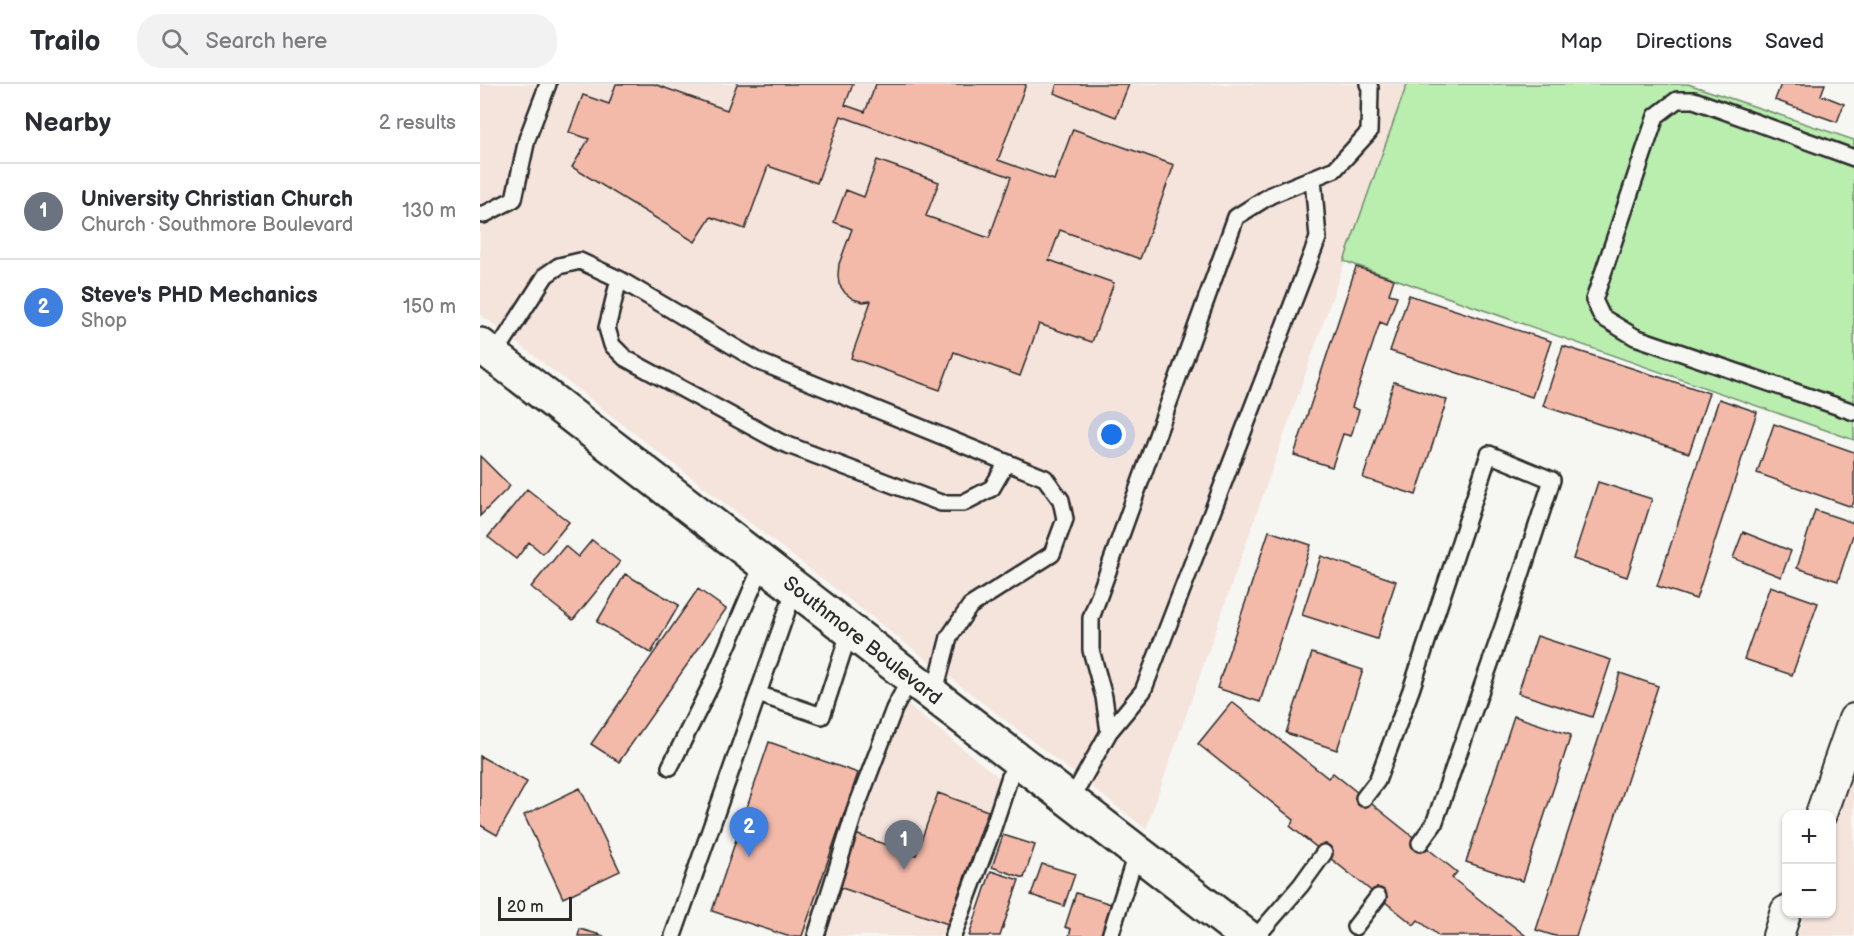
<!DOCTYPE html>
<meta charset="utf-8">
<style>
:root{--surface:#fff;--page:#f2f2f3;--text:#2b2b33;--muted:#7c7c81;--line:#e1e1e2;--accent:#2563eb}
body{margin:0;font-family:"Balsamiq Sans",sans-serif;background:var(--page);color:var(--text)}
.controls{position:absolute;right:18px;bottom:18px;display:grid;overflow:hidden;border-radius:12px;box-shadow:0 2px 4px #0004}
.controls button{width:54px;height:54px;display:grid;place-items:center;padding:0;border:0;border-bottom:2px solid var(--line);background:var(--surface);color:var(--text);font:30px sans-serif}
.scale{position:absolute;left:18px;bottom:15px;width:74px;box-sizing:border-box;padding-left:6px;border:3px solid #2b2b2b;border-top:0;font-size:16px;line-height:21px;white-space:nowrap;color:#2b2b2b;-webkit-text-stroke:4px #f6f6f2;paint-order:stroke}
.you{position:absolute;left:632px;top:351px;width:21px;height:21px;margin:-15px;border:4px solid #fff;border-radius:50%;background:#1a73e8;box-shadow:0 0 0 9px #1a73e833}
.badge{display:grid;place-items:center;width:39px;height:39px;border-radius:50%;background:var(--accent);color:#fff;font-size:20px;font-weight:700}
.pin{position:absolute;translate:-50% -50px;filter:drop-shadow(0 2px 3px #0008)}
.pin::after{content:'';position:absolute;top:32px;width:21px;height:18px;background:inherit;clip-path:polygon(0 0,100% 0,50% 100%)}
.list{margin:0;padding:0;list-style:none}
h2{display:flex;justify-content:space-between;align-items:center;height:78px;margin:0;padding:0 24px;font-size:26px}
h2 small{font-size:20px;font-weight:400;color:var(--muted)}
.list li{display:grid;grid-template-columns:39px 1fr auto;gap:18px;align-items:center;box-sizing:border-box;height:96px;padding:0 24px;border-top:2px solid var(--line)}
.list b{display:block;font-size:22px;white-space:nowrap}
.list p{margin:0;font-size:20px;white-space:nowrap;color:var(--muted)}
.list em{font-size:20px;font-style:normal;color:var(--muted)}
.icon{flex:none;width:33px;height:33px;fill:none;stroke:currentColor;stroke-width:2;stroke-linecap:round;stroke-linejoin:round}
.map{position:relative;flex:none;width:1374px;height:852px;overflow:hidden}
header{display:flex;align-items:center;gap:36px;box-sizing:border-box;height:84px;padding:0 30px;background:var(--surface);border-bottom:2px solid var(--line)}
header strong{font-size:28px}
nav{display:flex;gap:33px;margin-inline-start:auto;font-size:21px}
.search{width:420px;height:54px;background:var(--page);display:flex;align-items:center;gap:15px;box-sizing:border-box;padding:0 21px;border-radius:24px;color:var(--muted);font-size:22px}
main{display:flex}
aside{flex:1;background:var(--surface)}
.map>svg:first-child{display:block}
</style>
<header>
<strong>Trailo</strong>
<div class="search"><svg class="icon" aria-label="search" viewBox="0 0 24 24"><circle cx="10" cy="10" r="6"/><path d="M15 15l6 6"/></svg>Search here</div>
<nav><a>Map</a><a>Directions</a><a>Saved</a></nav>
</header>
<main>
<aside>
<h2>Nearby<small>2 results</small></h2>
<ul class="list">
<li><span class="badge" style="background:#6b7280">1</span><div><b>University Christian Church</b><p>Church · Southmore Boulevard</p></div><em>130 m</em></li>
<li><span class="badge" style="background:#3f7fe0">2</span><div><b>Steve's PHD Mechanics</b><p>Shop</p></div><em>150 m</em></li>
</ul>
</aside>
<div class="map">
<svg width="1374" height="852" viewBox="0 0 1374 852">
<rect width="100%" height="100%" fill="#f6f6f2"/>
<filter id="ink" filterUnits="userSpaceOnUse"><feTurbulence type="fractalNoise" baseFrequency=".0167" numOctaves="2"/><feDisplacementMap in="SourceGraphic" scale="12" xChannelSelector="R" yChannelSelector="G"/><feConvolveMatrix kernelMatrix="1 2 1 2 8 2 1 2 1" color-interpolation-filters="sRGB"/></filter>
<g filter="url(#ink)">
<!-- built -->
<path fill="#f5e4dc" d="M0 0H927L666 745 0 230Z
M412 609 534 705 482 852H322L378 689Z
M1371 694 1374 696V852H1317L1325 830H1352V751Z"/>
<!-- green -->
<path fill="#b9eeaf" stroke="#728c6d" stroke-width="1.5" d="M927 0H1208L1374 56V356L864 177Z"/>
<!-- building -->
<path fill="#f3baaa" stroke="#2b2b2b" stroke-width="1.5" d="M136 0H174L247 26 257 0H373L365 21 385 28 396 0H546L518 76 574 96 593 45 694 81 660 175 580 146 569 176 634 199 612 258 559 240 540 292 474 268 460 306 371 274 391 217 383 218 373 215 365 209 359 200 358 191 359 180 372 145 354 138 366 106 384 113 397 76 459 98 446 132 509 154 531 93 361 32 337 99 288 82 265 145 231 133 215 158 92 83 109 55 89 48 103 11 129 20Z
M577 0H649L636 33 574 9Z
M1301 0H1345L1341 11 1364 20 1357 38 1295 16Z
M876 183 914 195 909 210 917 212 907 241 900 238 872 323 879 326 871 352 863 350 852 383 814 371Z
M929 211 1071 257 1052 313 910 267Z
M1083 262 1229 309 1209 369 1063 322Z
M914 298 967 316 936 411 883 394Z
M1239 315 1277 328 1216 515 1177 502Z
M1294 340 1374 368V417L1372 423 1277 389Z
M0 372 30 402 0 432Z
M1118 398 1172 415 1147 493 1093 475Z
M47 405 89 438 63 470 49 458 36 475 8 453Z
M1335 426 1374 439V448L1358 497 1317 484Z
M789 447 831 461 780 618 737 604Z
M1263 448 1311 467 1301 493 1253 474Z
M112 456 140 478 93 536 51 503 85 462 98 473Z
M841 472 916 497 897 555 822 531Z
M145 490 199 521 171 569 117 538Z
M1290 502 1338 519 1312 591 1264 575Z
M218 505 246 525 139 678 111 660Z
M1057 552 1131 576 1112 633 1038 609Z
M832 569 883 586 857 666 806 649Z
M1140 589 1178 602 1096 852H1075L1056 846Z
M752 618 848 694 853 689 977 788 972 794 1046 852H959L938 836 934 841 810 742 814 736 718 660Z
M1034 632 1091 651 1043 797 986 778Z
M289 658 378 689 322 852H307L232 827Z
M0 672 47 698 17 751 0 741Z
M100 704 140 787 83 814 44 731Z
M458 709 508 727 468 840 356 802 375 750 436 771Z
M523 751 555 761 544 794 512 783Z
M562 780 595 790 584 822 551 811Z
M511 787 539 796 520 852H489Z
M596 809 631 820 621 852H589L591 845 585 843Z
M100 845 124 852H98Z"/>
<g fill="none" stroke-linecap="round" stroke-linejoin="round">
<defs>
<path id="service" d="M1374 74 1214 16H1197L1176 32 1114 216 1122 233 1155 253 1374 328
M0 130 3 131 34 115 47 55 68 0
M139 195 127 244 132 261 145 274 300 358 461 419H483L512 404 526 380
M14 272 66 191 79 182 100 177 139 195 280 278 565 394 581 416 585 435 572 470 490 522 469 553 454 611
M278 610 342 632 370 546
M629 648 663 607 838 154 833 94
M190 683 231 601 283 479
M884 714 897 697 931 606 1009 370 1072 396 1039 497 954 740 940 759
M591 716 629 648 624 613 611 566V534L756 133 791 111 855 85 889 48 890 4 888 0
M875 843 898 813
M193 852 315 504
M336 852 375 727 414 625 431 593
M473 852 511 750 536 674
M630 852 657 767
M777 852 821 801 844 769"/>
<path id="minor" d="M1341 730 1374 635
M1298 852 1306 827"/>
<path id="tertiary" d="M0 261 766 852"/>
</defs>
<!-- service casing -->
<use href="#service" stroke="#2b2b2b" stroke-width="20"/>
<!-- minor casing -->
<use href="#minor" stroke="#2b2b2b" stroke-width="34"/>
<!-- tertiary casing -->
<use href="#tertiary" stroke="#2b2b2b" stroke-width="38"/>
<!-- service -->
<use href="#service" stroke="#f6f6f2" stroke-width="15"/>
<!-- minor -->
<use href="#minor" stroke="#f6f6f2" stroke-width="30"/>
<!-- tertiary -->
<use href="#tertiary" stroke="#f6f6f2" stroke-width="33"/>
</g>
</g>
<g text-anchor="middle" stroke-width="4.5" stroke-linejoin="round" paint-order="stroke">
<!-- street labels -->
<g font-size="20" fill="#2b2b2b" stroke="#f6f6f2">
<text transform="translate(383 556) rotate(38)" y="7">Southmore Boulevard</text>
</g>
</g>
</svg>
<div class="controls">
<button>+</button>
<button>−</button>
</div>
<div class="scale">20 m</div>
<div class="you"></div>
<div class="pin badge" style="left:424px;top:786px;background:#6b7280">1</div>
<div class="pin badge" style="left:269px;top:773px;background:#3f7fe0">2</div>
</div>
</main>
